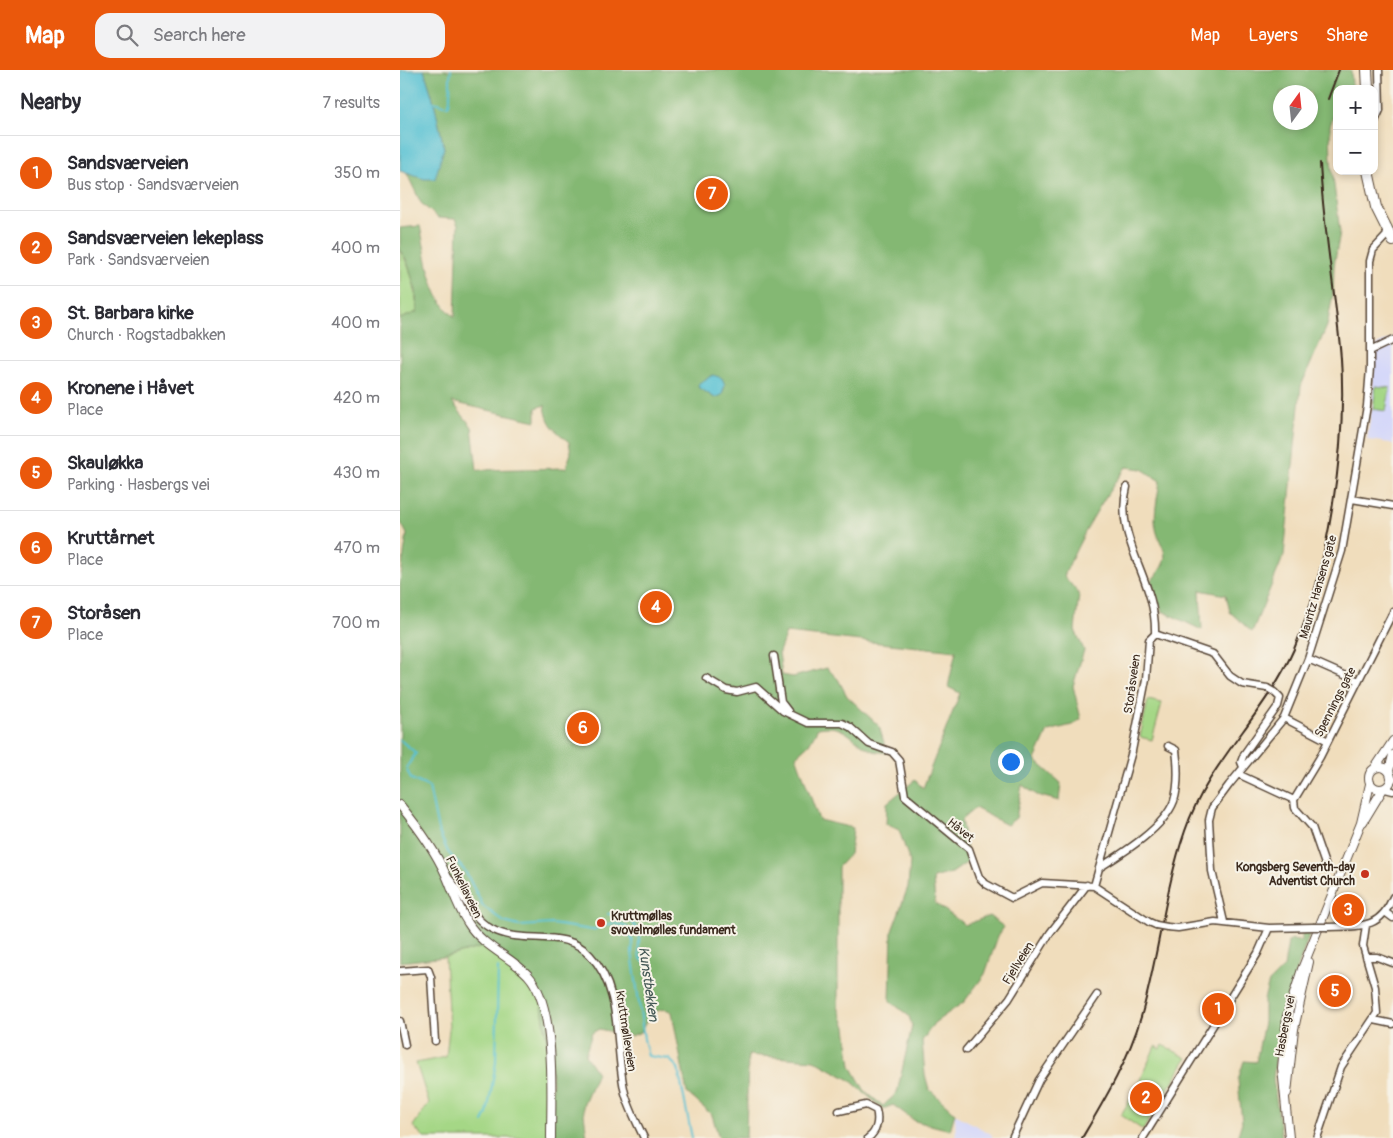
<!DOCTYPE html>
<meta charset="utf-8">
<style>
:root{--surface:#fff;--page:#f2f2f3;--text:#2b2b33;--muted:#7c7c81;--line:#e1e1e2;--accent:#ea580c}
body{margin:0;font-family:Pangolin,sans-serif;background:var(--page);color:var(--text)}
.controls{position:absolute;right:15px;top:15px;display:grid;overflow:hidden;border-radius:10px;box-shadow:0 2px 8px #0003}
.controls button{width:45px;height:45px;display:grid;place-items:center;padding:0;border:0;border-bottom:1px solid var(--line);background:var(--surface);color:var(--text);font:25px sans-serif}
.compass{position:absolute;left:873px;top:15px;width:45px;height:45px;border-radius:50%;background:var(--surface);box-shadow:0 2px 8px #0003;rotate:15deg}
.you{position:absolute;left:610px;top:691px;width:18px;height:18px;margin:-12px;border:4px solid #fff;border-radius:50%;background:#1a73e8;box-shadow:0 0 0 8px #1a73e833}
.badge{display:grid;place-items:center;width:32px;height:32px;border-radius:50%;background:var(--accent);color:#fff;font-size:16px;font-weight:700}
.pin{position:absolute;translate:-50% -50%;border:2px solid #fff;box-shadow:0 1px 5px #0006}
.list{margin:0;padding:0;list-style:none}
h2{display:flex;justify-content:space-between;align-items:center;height:65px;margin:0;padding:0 20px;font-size:21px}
h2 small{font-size:16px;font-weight:400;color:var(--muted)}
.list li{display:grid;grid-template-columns:32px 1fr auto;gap:15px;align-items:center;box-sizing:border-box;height:75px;padding:0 20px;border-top:1px solid var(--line)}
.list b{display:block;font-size:19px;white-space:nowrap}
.list p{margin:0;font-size:16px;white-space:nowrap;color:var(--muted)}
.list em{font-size:16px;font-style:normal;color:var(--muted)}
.icon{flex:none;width:28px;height:28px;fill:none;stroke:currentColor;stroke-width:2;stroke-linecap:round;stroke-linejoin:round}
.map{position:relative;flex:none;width:993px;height:1068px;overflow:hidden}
header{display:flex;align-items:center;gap:30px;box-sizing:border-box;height:70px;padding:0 25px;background:var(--accent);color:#fff}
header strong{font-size:24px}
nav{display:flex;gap:28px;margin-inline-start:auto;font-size:18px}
.search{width:350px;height:45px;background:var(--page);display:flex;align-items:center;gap:12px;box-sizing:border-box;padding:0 18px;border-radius:15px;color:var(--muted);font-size:19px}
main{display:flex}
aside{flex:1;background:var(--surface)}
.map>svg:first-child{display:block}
</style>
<header>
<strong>Map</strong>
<div class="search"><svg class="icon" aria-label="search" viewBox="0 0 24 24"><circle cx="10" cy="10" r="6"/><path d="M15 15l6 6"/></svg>Search here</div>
<nav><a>Map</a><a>Layers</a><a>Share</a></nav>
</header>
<main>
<aside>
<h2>Nearby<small>7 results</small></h2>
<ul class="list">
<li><span class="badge">1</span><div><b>Sandsværveien</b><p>Bus stop · Sandsværveien</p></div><em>350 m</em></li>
<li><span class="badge">2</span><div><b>Sandsværveien lekeplass</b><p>Park · Sandsværveien</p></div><em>400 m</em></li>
<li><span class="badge">3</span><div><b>St. Barbara kirke</b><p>Church · Rogstadbakken</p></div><em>400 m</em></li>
<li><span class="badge">4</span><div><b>Kronene i Håvet</b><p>Place</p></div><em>420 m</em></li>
<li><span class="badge">5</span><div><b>Skauløkka</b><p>Parking · Hasbergs vei</p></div><em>430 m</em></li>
<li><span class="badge">6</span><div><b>Kruttårnet</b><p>Place</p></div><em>470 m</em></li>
<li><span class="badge">7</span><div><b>Storåsen</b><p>Place</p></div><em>700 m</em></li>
</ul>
</aside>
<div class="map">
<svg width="993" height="1068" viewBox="0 0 993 1068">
<rect width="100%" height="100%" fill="#f7f3e8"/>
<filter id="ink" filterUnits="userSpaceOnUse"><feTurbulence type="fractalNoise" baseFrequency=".02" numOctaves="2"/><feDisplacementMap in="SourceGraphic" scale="10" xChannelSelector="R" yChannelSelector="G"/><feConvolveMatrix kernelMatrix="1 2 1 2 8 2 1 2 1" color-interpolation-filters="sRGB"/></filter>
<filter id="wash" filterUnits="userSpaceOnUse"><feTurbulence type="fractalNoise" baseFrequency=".0096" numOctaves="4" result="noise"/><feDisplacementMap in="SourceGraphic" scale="20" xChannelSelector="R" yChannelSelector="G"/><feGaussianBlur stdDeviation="1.12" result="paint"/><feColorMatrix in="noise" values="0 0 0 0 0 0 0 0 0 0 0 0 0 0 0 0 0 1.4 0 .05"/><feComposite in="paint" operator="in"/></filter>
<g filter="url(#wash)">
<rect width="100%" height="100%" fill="#f0ddbc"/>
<!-- built -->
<path fill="#d5d8f9" d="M993 268V375L991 373 967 370 972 336 974 276Z
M555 1044 591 1064 593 1068H556Z"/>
<!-- green -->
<path fill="#a5d786" stroke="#708052" d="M0 180C12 199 16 220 17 242L0 249Z
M976 316 990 318 986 341 973 339Z
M748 630 762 633 752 670 740 667Z
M83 877 95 886 109 890 119 899 145 936 151 1068H24L13 1056 29 1033 16 993 46 987 49 959 45 887Z
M763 975 787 988 743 1060 721 1045 740 1012 755 976 761 979Z"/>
<!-- forest -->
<path fill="#84b873" stroke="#607148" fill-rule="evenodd" d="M24 0H951L952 16 937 19V35L930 56 931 91 940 162 934 196 933 224 927 256 901 316 884 485 852 562 830 542 826 525 800 520 802 560 762 541 751 511C779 480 756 480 755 450 755 438 758 424 760 411L742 399 726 397C701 431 681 467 664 506L679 524 675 560 684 580 673 616 681 649 672 655 648 661 635 690 661 713 659 731 637 725 622 715 616 748 607 755 575 738 561 750 569 791 552 803 533 808 535 833 565 855 589 846 604 857 598 866 585 904 564 932 534 953 522 971 525 1005 529 1019 555 1043 550 1060 515 1051 493 1035 483 1039 450 1010 414 990 348 985 346 1068H319L312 1045 287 1023 272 942C257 933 246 950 241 962L231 966 199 959 192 963 185 985 197 1003 183 1035 187 1068H151L152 1006 140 923 109 890 95 886 83 877 45 887 0 892V512L7 464 0 451V249L17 242 16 221 7 191 0 180V158L20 156C27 186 29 227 55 247L58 155 55 149 38 148 21 133 7 104 18 105 24 109 44 78 34 32ZM881 22H911V52H881ZM323 313 325 315 324 319 313 327 298 317ZM52 332 136 351V338L145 335C147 355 155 360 169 372L171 383 166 398 77 400 72 357ZM386 563 556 581 548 617 560 623 523 718 515 710 487 733 486 754 499 760 510 792 508 817 492 861 490 931 509 946 512 956 497 1023 483 1036 465 1021 451 996 446 957 438 937V797L450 784 453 758 419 750 396 686 409 674 418 658C445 653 450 669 471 680 475 682 482 682 487 683L479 656 447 626 438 609 427 598 393 607 382 605 379 582Z
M905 863 909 865 886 931 878 969 873 1009 882 1068H837L842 1052 838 1010 844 991 856 992 864 952V929L869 912 884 897 888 872 892 869 895 871 902 870V864Z"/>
<!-- water -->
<path fill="#57c1d3" stroke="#497678" d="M0 0H24L34 32 44 78 35 109H24L0 101Z
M313 305 322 308 325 315 322 325 315 328 298 317 299 313Z"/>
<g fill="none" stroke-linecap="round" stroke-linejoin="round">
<!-- stream -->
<path stroke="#57c1d3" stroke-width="2" d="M34 32 48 36C53 25 48 12 51 0
M0 670 16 683 6 698 11 709 29 717 38 760 48 782 65 801 83 836 104 852 119 856 152 854 192 860 213 853 227 857 233 872 232 882 244 969 248 986 269 989 278 998 292 1068
M208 844C222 843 237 852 239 866 240 873 237 880 240 887 242 891 248 895 251 899L250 902 245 904
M83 1052 87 1044 96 992 98 898"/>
</g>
</g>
<g filter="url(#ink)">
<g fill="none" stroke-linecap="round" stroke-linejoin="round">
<defs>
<path id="minor" d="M974 53 980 40 979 0
M970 281 993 270
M952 429 993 436
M755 564 813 584 830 606 842 614 867 618
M374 586 381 632 388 641
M908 589 958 611
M306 608 326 620 337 622 356 617 383 641 408 653H442L450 657 469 674 492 682 499 690 505 726 569 779 579 807 586 814 612 828 642 813 694 816 749 852 756 855
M884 648 928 671
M843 697 841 692 844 684 878 636 880 628 874 622
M838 704 894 730 895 738 912 757 927 800
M991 708 993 709
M985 719 993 721
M894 730 920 687 993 542
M699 798C723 783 764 758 774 731 779 715 778 696 776 680L768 676
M47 806C63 822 70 847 90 858 122 877 163 856 190 885 224 920 214 979 225 1023 229 1038 237 1053 244 1068
M694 816 732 681 746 609 749 570 755 564C757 509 713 470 727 417
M985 842 993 848
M824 852 812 801 809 750 812 738 829 715 884 648 908 589 942 481 967 336 970 298V191L973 180 988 164
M767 857 778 858 815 852 869 858 913 857
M928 857C959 856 980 860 993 827
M966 887H977L993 893
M0 901 28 899 31 907 35 971
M974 950 993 954
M0 951 5 975
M566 980 609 929 650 863 687 815
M439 1041 466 1035 476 1040C479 1050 477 1062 468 1068
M612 1068 639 1010 697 925
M743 1068 858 883 869 858
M917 1068 941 997 977 943 975 917 963 876 966 855"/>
<path id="tertiary" d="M969 708a11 11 0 1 1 22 0a11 11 0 1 1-22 0Z
M975 698 993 671
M989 701 993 685
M0 735C18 757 35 780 46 805 53 821 58 838 68 853 83 877 110 886 128 905 157 937 151 1025 151 1068
M963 752 983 719
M887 1023 894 959 909 892
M889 1068 882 998 887 946 902 899 961 753 970 714"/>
<path id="primary" d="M967 0 968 19
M968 101 976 137 993 171"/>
</defs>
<!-- minor casing -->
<use href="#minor" stroke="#564536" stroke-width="9"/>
<!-- tertiary casing -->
<use href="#tertiary" stroke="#564536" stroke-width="10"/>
<!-- primary casing -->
<use href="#primary" stroke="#564536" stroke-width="12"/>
<!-- minor -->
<use href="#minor" stroke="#fff" stroke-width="6"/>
<!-- tertiary -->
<use href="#tertiary" stroke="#fff" stroke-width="8"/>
<!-- primary -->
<use href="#primary" stroke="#fff" stroke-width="10"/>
<!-- rail -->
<path stroke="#3b2a1e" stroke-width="2" d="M928 29 939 0
M682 1068C705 1029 728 991 741 947 759 886 764 821 785 761 808 692 865 645 894 579 928 500 947 375 941 289 936 224 923 159 920 93"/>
<defs>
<path id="minor-bridge" d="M867 618 874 622
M756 855 767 857
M913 857H928"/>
</defs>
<!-- minor-bridge casing -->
<use href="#minor-bridge" stroke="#564536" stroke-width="9" stroke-linecap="butt"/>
<!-- minor-bridge -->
<use href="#minor-bridge" stroke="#fff" stroke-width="6"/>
</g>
</g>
<!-- markers -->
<g fill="#c8321e" stroke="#f7f3e8" stroke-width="2">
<circle cx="965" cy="804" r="5"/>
<circle cx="201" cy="853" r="5"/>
</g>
<g text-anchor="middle" stroke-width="4" stroke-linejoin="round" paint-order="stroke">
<!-- street labels -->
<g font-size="12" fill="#3b2a1e" stroke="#f7f3e8">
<text transform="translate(918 517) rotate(-74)" y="4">Mauritz Hansens gate</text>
<text transform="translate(732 614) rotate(-82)" y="4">Storåsveien</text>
<text transform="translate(935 632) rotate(-63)" y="4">Spennings gate</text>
<text transform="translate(561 760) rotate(39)" y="4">Håvet</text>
<text transform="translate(64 817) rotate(64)" y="4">Funkeliaveien</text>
<text transform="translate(618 893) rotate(-58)" y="4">Fjellveien</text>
<text transform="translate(885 956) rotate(-79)" y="4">Hasbergs vei</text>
<text transform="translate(226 961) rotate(81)" y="4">Kruttmølleveien</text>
</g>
<!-- poi labels -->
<g font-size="12" font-weight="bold" fill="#3b2a1e" stroke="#f7f3e8" text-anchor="end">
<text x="955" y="801">Kongsberg Seventh-day<tspan x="955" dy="14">Adventist Church</tspan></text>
<text x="211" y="850" text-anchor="start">Kruttmøllas<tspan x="211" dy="14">svovelmølles fundament</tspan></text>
</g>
<!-- water labels -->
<g font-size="14" font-style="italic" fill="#435754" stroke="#f7f3e8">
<text transform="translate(249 914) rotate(82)" y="5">Kunstbekken</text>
</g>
</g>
</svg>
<div class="controls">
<button>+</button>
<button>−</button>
</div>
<svg class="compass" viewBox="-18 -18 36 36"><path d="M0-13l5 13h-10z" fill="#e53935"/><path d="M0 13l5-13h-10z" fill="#7c7c81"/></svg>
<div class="you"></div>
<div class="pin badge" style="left:818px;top:939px">1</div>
<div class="pin badge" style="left:746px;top:1028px">2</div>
<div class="pin badge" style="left:948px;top:840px">3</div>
<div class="pin badge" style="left:256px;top:537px">4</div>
<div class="pin badge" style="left:935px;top:921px">5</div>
<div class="pin badge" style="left:183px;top:658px">6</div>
<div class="pin badge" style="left:312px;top:124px">7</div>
</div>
</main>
